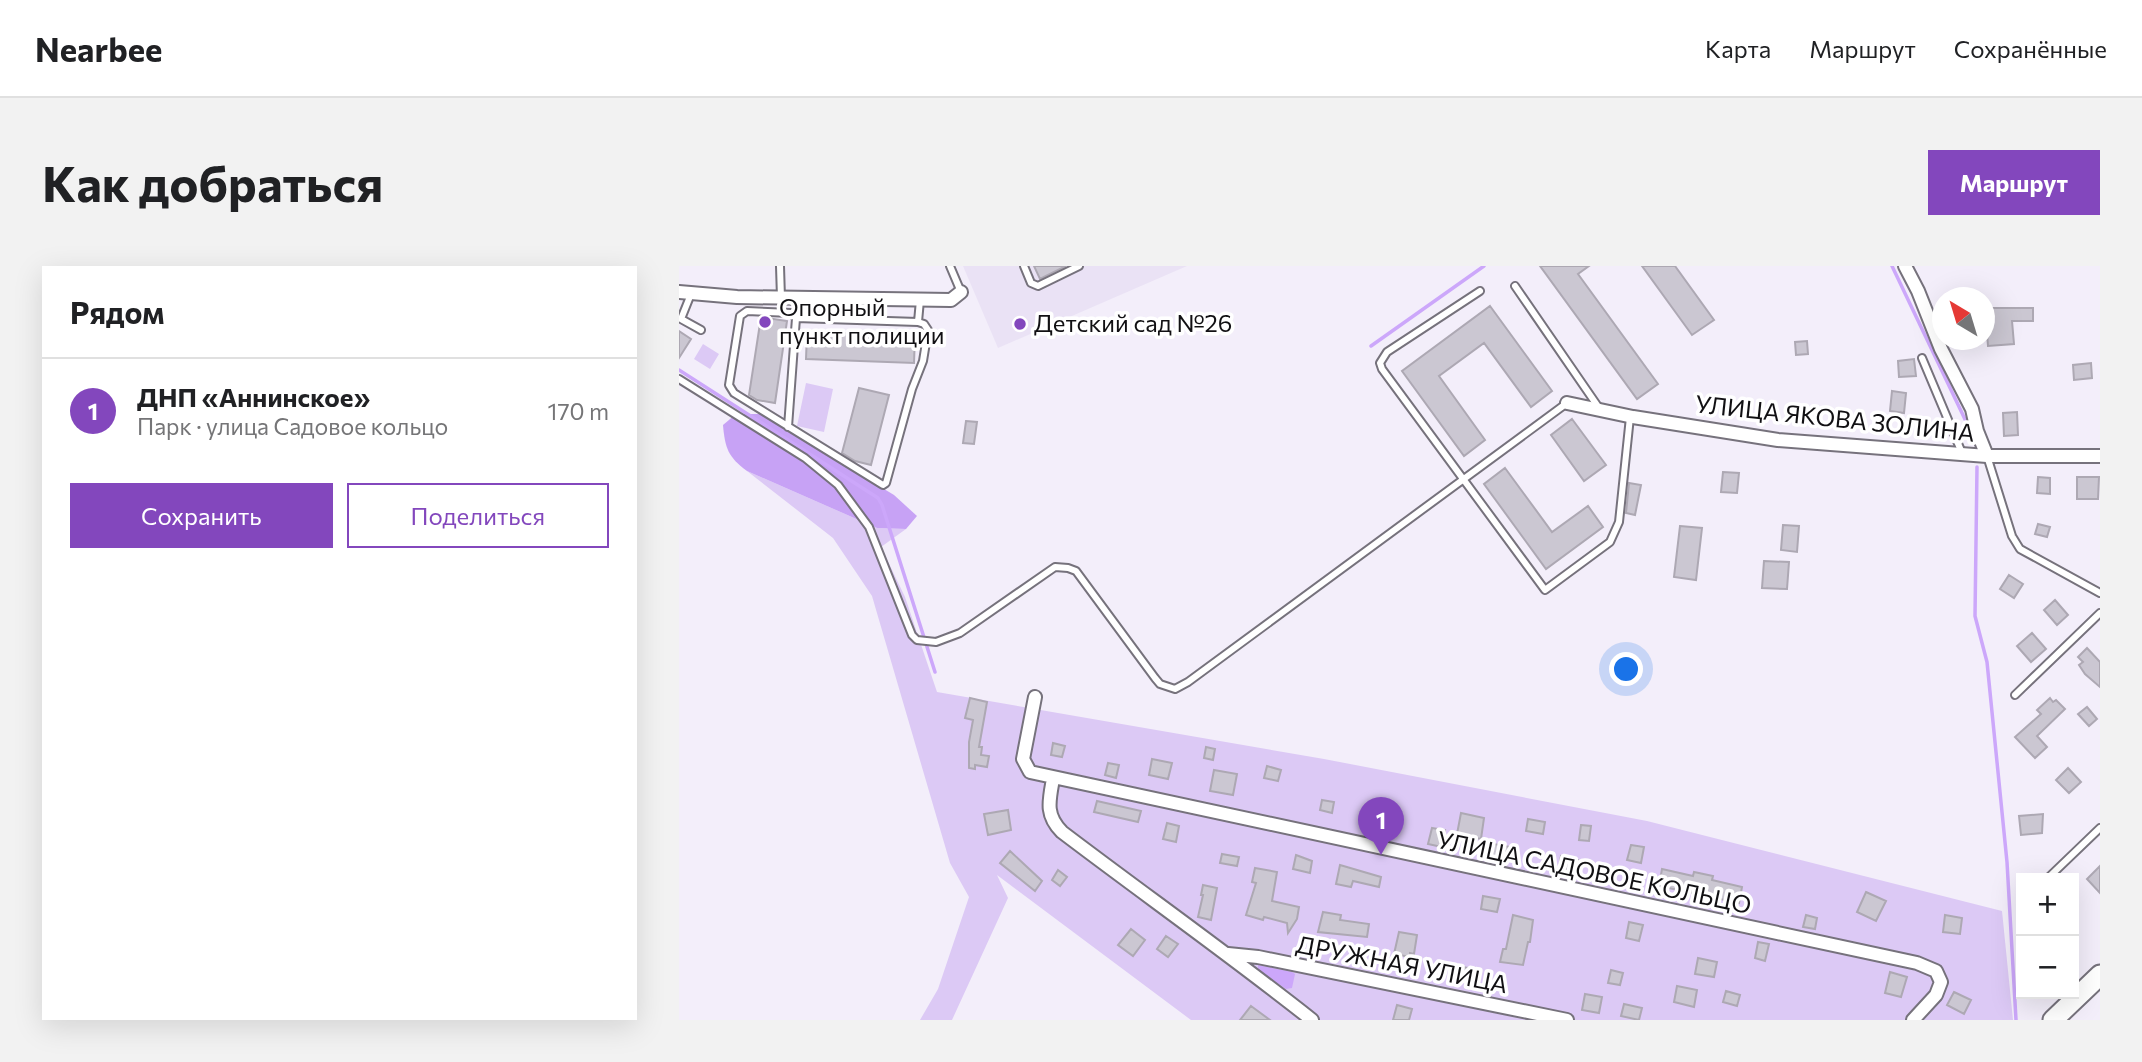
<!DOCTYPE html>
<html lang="ru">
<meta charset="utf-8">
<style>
:root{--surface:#fff;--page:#f2f2f2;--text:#202124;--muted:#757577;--line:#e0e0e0;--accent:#8347bd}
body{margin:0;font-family:Commissioner,sans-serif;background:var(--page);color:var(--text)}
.controls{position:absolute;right:21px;bottom:21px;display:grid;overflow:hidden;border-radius:0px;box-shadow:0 7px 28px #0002}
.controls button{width:63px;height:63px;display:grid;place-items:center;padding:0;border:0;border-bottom:2px solid var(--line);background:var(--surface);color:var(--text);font:35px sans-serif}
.compass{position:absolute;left:1253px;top:21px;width:63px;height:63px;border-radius:50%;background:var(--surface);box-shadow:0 7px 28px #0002;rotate:322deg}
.you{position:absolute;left:948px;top:404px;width:24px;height:24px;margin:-18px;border:5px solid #fff;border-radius:50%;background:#1a73e8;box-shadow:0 0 0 10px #1a73e833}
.badge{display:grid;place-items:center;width:46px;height:46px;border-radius:50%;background:var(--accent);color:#fff;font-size:23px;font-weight:700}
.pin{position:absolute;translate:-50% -58px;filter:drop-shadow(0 2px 4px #0008)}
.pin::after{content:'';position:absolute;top:37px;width:24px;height:21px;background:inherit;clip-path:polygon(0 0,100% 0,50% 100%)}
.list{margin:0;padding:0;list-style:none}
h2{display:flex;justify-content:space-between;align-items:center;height:91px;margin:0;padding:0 28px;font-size:30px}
h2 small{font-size:23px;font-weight:400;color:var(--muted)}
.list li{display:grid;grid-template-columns:46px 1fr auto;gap:21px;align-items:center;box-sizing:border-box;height:105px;padding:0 28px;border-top:2px solid var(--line)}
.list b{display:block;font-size:26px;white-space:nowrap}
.list p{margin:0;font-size:23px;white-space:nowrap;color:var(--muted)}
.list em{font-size:23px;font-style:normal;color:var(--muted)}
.actions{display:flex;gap:14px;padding:21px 28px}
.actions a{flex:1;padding:16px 0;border:2px solid var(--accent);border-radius:0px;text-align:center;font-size:24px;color:var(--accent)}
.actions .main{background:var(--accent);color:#fff}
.map{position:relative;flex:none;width:1421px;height:754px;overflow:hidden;border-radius:0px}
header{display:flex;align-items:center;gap:42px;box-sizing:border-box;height:98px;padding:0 35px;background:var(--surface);border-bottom:2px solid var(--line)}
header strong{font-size:33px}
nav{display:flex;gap:38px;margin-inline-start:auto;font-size:24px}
.intro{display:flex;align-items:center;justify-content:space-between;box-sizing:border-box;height:168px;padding:0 42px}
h1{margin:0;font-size:49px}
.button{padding:18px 32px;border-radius:0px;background:var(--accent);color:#fff;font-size:24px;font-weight:700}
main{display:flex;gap:42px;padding:0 42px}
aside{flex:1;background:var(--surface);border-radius:0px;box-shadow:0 7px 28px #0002}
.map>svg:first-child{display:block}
</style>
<header>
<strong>Nearbee</strong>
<nav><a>Карта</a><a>Маршрут</a><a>Сохранённые</a></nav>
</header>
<div class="intro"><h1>Как добраться</h1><a class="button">Маршрут</a></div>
<main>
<aside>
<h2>Рядом<small></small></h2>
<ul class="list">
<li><span class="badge">1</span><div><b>ДНП «Аннинское»</b><p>Парк · улица Садовое кольцо</p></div><em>170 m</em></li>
</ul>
<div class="actions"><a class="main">Сохранить</a><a>Поделиться</a></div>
</aside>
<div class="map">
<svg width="1421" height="754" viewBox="0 0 1421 754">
<rect width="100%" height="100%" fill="#f3eefa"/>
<!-- built -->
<path fill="#eae2f5" d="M284 0H508L319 82Z"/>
<!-- green -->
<path fill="#dcc9f5" d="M24 78 40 88 31 103 15 93Z
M127 117 154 123 145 166 118 160Z
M68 205 198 262 227 263 202 281 226 331 258 426 645 493 968 555 1323 645 1334 754H512L318 609 329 632 273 754H241L259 723 290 631 271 597 193 330 154 272Z"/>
<!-- forest -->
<path fill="#c7a2f5" d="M57 148H81L215 229 238 250 227 263 198 262 68 205C49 191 46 182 44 159Z"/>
<!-- water -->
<path fill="#cca7fa" d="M579 699 613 706 616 708 613 722 607 723 579 704Z"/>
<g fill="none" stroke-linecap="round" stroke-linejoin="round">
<!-- stream -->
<path stroke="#cca7fa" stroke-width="3.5" d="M1213 0 1293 168
M692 80 805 0
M0 104 199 232 203 239 256 406
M1298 201 1296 350 1308 396 1328 596 1337 754"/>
</g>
<!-- building -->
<path fill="#cbc7d2" stroke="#ada8b3" stroke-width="2" d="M355 0H387L361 13Z
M861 0H910L899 8 979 118 958 133Z
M963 0H996L1035 54 1013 69Z
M811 40 873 125 852 141 805 77 760 110 806 174 785 190 723 105Z
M1306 42H1354V55H1333L1335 78 1309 80Z
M82 51 108 55 96 137 78 134 70 129Z
M0 65 12 73 0 92Z
M128 66 236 69 235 97 127 93Z
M1128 75 1129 88 1117 89 1116 76Z
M1235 93 1237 110 1220 111 1219 95Z
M1412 97 1413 112 1395 114 1394 99Z
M180 122 210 129 192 199 176 195 163 187Z
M1213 125 1227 127 1225 147 1211 145Z
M1338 146 1339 169 1325 170 1324 147Z
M893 153 927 199 905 215 872 169Z
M287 155 298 156 295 178 284 177Z
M826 202 873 266 909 240 924 261 867 303 805 218Z
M1044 206 1060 207 1058 227 1042 226Z
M1359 211 1371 212V228L1358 227Z
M1398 211H1420L1419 233H1398Z
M950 217 962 219 956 249 947 247Z
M1359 258 1371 261 1368 271 1356 268Z
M1104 259 1120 260 1118 286 1102 284Z
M1001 260 1023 262 1017 314 995 311Z
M1085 295 1110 296 1108 323 1083 322Z
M1330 309 1344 318 1335 332 1321 323Z
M1376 334 1389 349 1378 359 1365 344Z
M1353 367 1367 383 1352 396 1338 380Z
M1408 382 1421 396V421L1406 408 1400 399 1404 396 1399 391Z
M291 432 308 436 300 481H303L302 489 310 490 308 501 296 499V503L290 502V476L294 454 286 452Z
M1371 432 1374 436 1377 434 1386 443 1358 470 1368 481 1356 492 1336 471 1362 448 1358 444Z
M1408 441 1418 453 1410 460 1399 448Z
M374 477 386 480 383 491 372 489Z
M527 481 536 483 534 494 525 492Z
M473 493 493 497 489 513 470 509Z
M429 497 440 499 437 512 426 509Z
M588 500 602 504 599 515 585 512Z
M1389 502 1402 516 1390 527 1377 514Z
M535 504 558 508 554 529 531 525Z
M643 534 655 536 653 547 641 544Z
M418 535 462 545 459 556 415 546Z
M329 544 332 564 309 569 305 548Z
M782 547 805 552 802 573 778 568Z
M1364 548 1363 567 1342 569 1340 550Z
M849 553 866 556 864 568 847 565Z
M488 557 500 560 497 576 484 573Z
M902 559 912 560 910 575 900 574Z
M753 562 766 564 763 581 749 578Z
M815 578 831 581 828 598 812 595Z
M952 579 965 581 962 597 948 594Z
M331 585 363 615 356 625 321 597Z
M543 588 560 591 558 600 541 597Z
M617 589 633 595 631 607 614 603Z
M882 590 899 594 896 605 880 602Z
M661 599 702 611 700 621 674 615 672 621 657 618Z
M1421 600V627L1408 613Z
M576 602 598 606 593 635 620 641 618 653 609 667 608 657 585 651 584 654 567 649 577 617 573 616Z
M983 603 1014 610 1015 606 1034 610 1033 614 1063 621 1060 637 980 620Z
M379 604 388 611 381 620 373 614Z
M524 619 538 622 532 654 519 651 524 629H522Z
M1187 626 1207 635 1197 655 1178 646Z
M804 630 821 633 818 646 802 643Z
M644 646 662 649 661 654 690 658 688 671 639 666Z
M834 649 854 654 851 676H849L844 699 821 696 824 683H827Z
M1127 649 1138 652 1136 663 1124 661Z
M1266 649 1283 652 1281 668 1264 666Z
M950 656 964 659 960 675 947 672Z
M452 663 466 674 454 690 439 679Z
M720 666 738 669 735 688 731 687V691L715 688Z
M487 670 499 678 489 691 478 683Z
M1079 676 1090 678 1086 695 1076 692Z
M1019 692 1038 696 1035 711 1016 708Z
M779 700 794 703 791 715 777 713Z
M932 704 944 707 941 719 929 717Z
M1211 706 1228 711 1222 731 1206 727Z
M998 720 1018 724 1015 741 995 736Z
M1047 725 1061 729 1058 740 1044 736Z
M1275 726 1292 734 1285 748 1268 739Z
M906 728 923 731 920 747 903 744Z
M945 738 963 742 960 754 942 750Z
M718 739 733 743 730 754H714Z
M572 740 591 754H561Z"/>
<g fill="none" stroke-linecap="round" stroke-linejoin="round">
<defs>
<path id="lane" d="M101 0 102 32
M271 0 282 26
M345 0 352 17 359 20 400 0
M836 20 920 142
M801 25 708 86 701 97 703 103 866 324 931 276 940 256 951 151
M12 28 2 53 22 64
M239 56 117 52 112 47 68 45 61 50 50 119 55 127 204 219 207 217 233 123 244 95 249 64 245 58 239 56 241 34
M1243 92 1283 187
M0 113 126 192 159 219 190 261 233 369 238 374 257 376 281 367 376 301 389 302 397 305 476 412 481 418 496 423 509 416 888 137
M109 161 117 52
M1308 190 1333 270 1341 283 1421 327
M1336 429 1421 347
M1369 612 1421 562"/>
<path id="street" d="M1226 0 1239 25 1262 83 1293 143 1298 165 1308 190
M0 26 58 31 272 34 282 26
M888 137 954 151 1099 174 1308 190H1421
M356 431 344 493 351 506 1238 697 1257 705 1262 716 1257 729 1234 754
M374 513C370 535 366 549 383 566 466 629 551 689 633 754
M549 688 579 691 888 754"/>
<path id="secondary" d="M1374 754 1421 709"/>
</defs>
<!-- lane casing -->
<use href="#lane" stroke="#76727c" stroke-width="10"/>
<!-- street casing -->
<use href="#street" stroke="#76727c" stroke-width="16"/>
<!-- secondary casing -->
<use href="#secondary" stroke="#76727c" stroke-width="23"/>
<!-- lane -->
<use href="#lane" stroke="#fff" stroke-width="6"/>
<!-- street -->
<use href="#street" stroke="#fff" stroke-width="12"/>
<!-- secondary -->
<use href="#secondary" stroke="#fff" stroke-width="19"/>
</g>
<!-- markers -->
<g fill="#8347bd" stroke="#fff" stroke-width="2.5">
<circle cx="86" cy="56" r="7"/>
<circle cx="341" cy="58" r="7"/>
</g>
<g text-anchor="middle" stroke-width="7" stroke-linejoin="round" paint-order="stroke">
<!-- poi labels -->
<g font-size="24" fill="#111013" stroke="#fff" text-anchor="start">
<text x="100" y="50">Опорный<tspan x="100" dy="28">пункт полиции</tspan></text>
<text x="355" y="66">Детский сад №26</text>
</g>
<!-- street labels -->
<g font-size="24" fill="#111013" stroke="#fff">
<text transform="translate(1156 153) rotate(6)" y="8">УЛИЦА ЯКОВА ЗОЛИНА</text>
<text transform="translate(915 607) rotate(12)" y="8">УЛИЦА САДОВОЕ КОЛЬЦО</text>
<text transform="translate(723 699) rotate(11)" y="8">ДРУЖНАЯ УЛИЦА</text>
</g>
</g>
</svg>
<div class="controls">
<button>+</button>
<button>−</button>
</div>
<svg class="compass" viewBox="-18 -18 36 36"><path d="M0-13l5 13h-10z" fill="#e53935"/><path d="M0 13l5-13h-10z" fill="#757577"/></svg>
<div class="you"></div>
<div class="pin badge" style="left:702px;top:589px">1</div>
</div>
</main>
